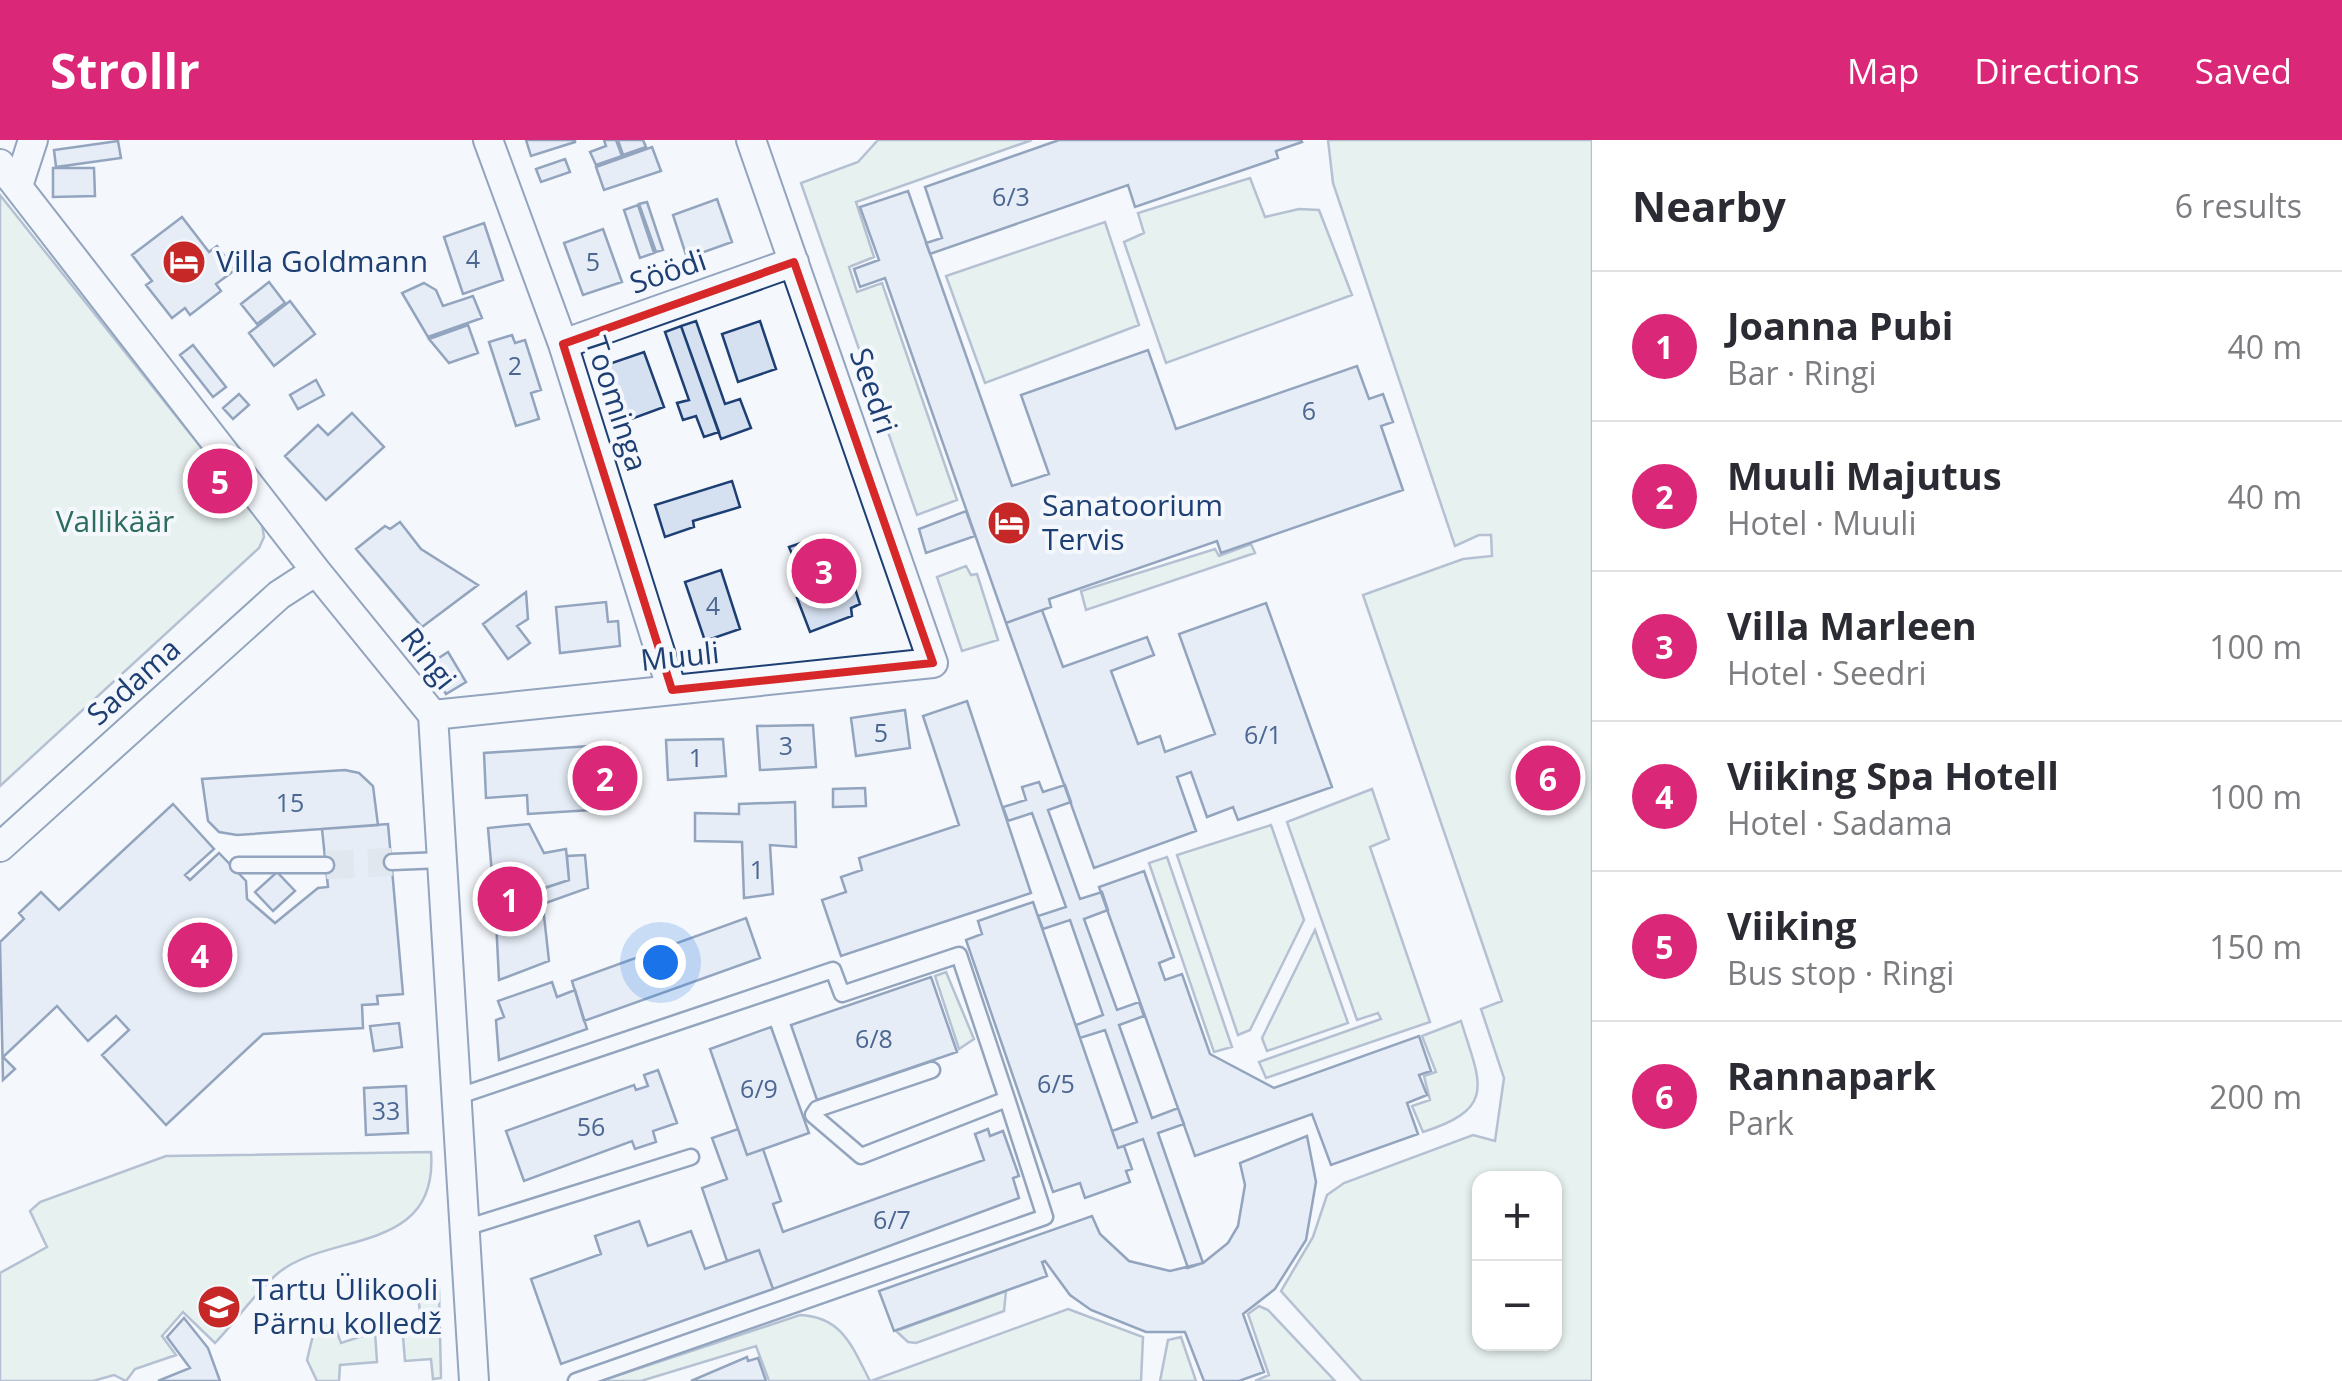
<!DOCTYPE html>
<meta charset="utf-8">
<style>
:root{--surface:#fff;--page:#f2f2f3;--text:#2b2b33;--muted:#7c7c81;--line:#e1e1e2;--accent:#db2777}
body{margin:0;font-family:"Open Sans",sans-serif;background:var(--page);color:var(--text)}
.controls{position:absolute;right:30px;bottom:30px;display:grid;overflow:hidden;border-radius:20px;box-shadow:0 2px 8px #0004}
.controls button{width:90px;height:90px;display:grid;place-items:center;padding:0;border:0;border-bottom:2px solid var(--line);background:var(--surface);color:var(--text);font:50px sans-serif}
.you{position:absolute;left:660px;top:822px;width:35px;height:35px;margin:-25px;border:8px solid #fff;border-radius:50%;background:#1a73e8;box-shadow:0 0 0 15px #1a73e833}
.badge{display:grid;place-items:center;width:65px;height:65px;border-radius:50%;background:var(--accent);color:#fff;font-size:32px;font-weight:700}
.pin{position:absolute;translate:-50% -50%;border:5px solid #fff;box-shadow:0 2px 10px #0006}
.list{margin:0;padding:0;list-style:none}
h2{display:flex;justify-content:space-between;align-items:center;height:130px;margin:0;padding:0 40px;font-size:42px}
h2 small{font-size:32px;font-weight:400;color:var(--muted)}
.list li{display:grid;grid-template-columns:65px 1fr auto;gap:30px;align-items:center;box-sizing:border-box;height:150px;padding:0 40px;border-top:2px solid var(--line)}
.list b{display:block;font-size:38px;white-space:nowrap}
.list p{margin:0;font-size:32px;white-space:nowrap;color:var(--muted)}
.list em{font-size:32px;font-style:normal;color:var(--muted)}
.map{position:relative;flex:none;width:1592px;height:1241px;overflow:hidden}
header{display:flex;align-items:center;gap:60px;box-sizing:border-box;height:140px;padding:0 50px;background:var(--accent);color:#fff}
header strong{font-size:48px}
nav{display:flex;gap:55px;margin-inline-start:auto;font-size:35px}
main{display:flex}
aside{flex:1;background:var(--surface)}
.map>svg:first-child{display:block}
</style>
<header>
<strong>Strollr</strong>
<nav><a>Map</a><a>Directions</a><a>Saved</a></nav>
</header>
<main>
<div class="map">
<svg width="1592" height="1241" viewBox="0 0 1592 1241">
<rect width="100%" height="100%" fill="#f4f7fb"/>
<!-- green -->
<path fill="#d7e8df" stroke="#687fa3" stroke-width="2.5" fill-rule="evenodd" d="M878 0H1032L856 62 874 117 849 127 857 152 882 143 957 360 917 375 801 43 858 22Z
M1328 0H1592V1241H1362L1281 1151 1313 1097 1327 1055 1344 1043 1473 995 1495 1001 1504 938 1481 869 1502 861 1363 455 1463 419 1492 416 1491 395H1479L1455 406 1333 43ZM1480 1038H1554V1204H1480Z
M1250 38 1265 77 1299 69 1319 70 1352 155 1166 223 1124 102 1144 93 1138 73Z
M0 55 262 384 264 397 259 408 0 646Z
M1105 82 1139 185 985 243 946 136Z
M1251 404 1255 413 1086 470 1081 451 1215 409 1219 416Z
M966 426 971 435 977 434 998 500 962 511 937 437Z
M1372 649 1389 699 1370 707 1430 882 1266 938 1259 922 1381 879 1378 873 1357 880 1287 682Z
M1271 685 1304 780 1250 890 1238 895 1177 715Z
M1167 717 1232 907 1214 912 1149 723Z
M1315 790 1348 883 1267 911 1262 898Z
M946 832 974 899 959 909 935 836Z
M1461 881C1480 943 1498 968 1423 992L1412 966 1430 960 1424 936 1436 932 1422 896Z
M431 1012C439 1116 326 1091 277 1134 254 1154 236 1181 215 1203L183 1172 162 1196 176 1215 135 1229 126 1241 114 1235 93 1241H0V1133L47 1107 30 1071 40 1062 166 1016Z
M439 1151 441 1238 433 1239 431 1219 405 1221 402 1184 421 1178 418 1158Z
M1006 1151 1004 1171 916 1203 908 1202 896 1191Z
M1259 1166 1268 1170 1335 1241H1255L1269 1235 1248 1174Z
M1068 1169 1143 1197 1141 1241H871Z
M800 1175C843 1177 852 1207 870 1241H769L756 1206 641 1241H601Z
M333 1182 341 1203 375 1192 377 1222 340 1225 339 1241H317L307 1220 313 1195Z
M1181 1197 1196 1241H1160L1168 1200Z"/>
<!-- building -->
<path fill="#d5e0f0" stroke="#1d3f73" stroke-width="2.5" d="M526 0H575V2L531 16Z
M604 0H616L622 16 596 25 590 12 606 6Z
M618 0H643L646 7 623 15Z
M1059 0H1301L1302 2 1276 11 1278 18 1135 67 1128 45 930 114 926 103 942 98 925 47Z
M118 1 121 18 56 27 54 10Z
M652 7 661 31 604 50 596 27Z
M565 19 570 32 541 42 536 29Z
M53 28H94L95 56 53 57Z
M908 51 1012 346 1049 334 1021 255 1148 210 1176 289 1357 226 1369 259 1383 254 1393 282 1381 286 1403 350 1221 413 1217 401 1049 459 1051 467 1006 483 885 138 860 147 854 129 879 120 860 67Z
M717 59 732 102 687 118 673 75Z
M647 62 663 110 656 112 639 64Z
M638 65 654 113 640 118 624 70Z
M182 77 209 112 217 106 235 130 216 144 221 151 190 175 185 168 172 178 146 145 152 141 132 115Z
M484 83 503 140 463 154 444 97Z
M603 89 622 142 583 155 564 103Z
M269 142 285 163 257 184 241 164Z
M424 143 436 150 443 166 473 156 482 178 428 197 402 153Z
M290 161 315 194 274 226 249 193Z
M696 181 725 264 740 259 751 288 721 299 681 186Z
M760 181 776 229 738 242 722 194Z
M468 185 478 213 449 223 429 199Z
M681 186 719 292 704 297 696 276 683 280 677 263 689 260 665 192Z
M512 195 515 203 525 200 541 250 531 253 539 279 516 286 489 202Z
M193 205 226 247 213 257 180 215Z
M644 212 664 267 626 281 606 225Z
M316 240 324 255 298 269 290 255Z
M239 254 249 265 233 279 223 268Z
M352 273 384 307 326 360 285 316 318 285 328 295Z
M732 341 740 367 693 381 694 387 665 397 655 365Z
M966 371 975 396 926 413 919 389Z
M400 382 421 409 478 445 422 487 356 409 385 386 390 389Z
M822 396 823 407 839 399 860 464 851 468 852 476 810 492 797 458 810 456 789 407Z
M721 430 740 489 705 501 685 442Z
M526 452 528 479 517 486 530 503 508 519 483 484Z
M606 462 608 482 618 481 620 506 560 513 556 467Z
M1266 463 1332 647 1238 680 1233 667 1207 677 1191 632 1177 637 1196 691 1094 728 1006 483 1042 470 1063 527 1147 497 1154 515 1111 531 1138 604 1160 596 1165 612 1215 594 1179 494Z
M448 512 466 542 446 554 428 525Z
M967 561 1031 753 841 816 822 760 846 752 841 737 862 730 859 718 959 685 923 576Z
M905 570 910 608 856 616 851 578Z
M813 585 816 627 760 630 757 586Z
M723 599 726 636 668 640 666 600Z
M619 604 623 668 528 674 527 655 486 658 484 613Z
M345 630 359 633 373 646 378 685 237 695 219 692 208 681 202 639Z
M1039 642 1043 652 1065 645 1071 662 1048 670 1080 759 1102 752 1108 770 1084 779 1117 870 1139 862 1144 876 1119 885 1152 978 1178 968 1184 984 1158 993 1203 1123 1188 1128 1143 999 1118 1008 1112 991 1137 982 1105 890 1080 898 1076 885 1103 875 1070 780 1043 789 1038 776 1066 767 1032 673 1008 681 1003 667 1026 660 1022 647Z
M865 648 866 666 833 667V649Z
M795 662 796 707 770 705 773 754 744 758 742 702 695 701V673L739 674V664Z
M173 664 214 709 185 735 190 740 219 713 246 741 247 759 275 783 318 748 328 747 322 689 388 684 403 854 377 856 378 864 362 865 363 888 263 894 166 985 102 915 129 890 116 876 88 901 57 866 3 917 15 929 3 940 0 802 24 779 19 773 41 752 59 770Z
M529 684 544 713 566 709 569 740 541 749 543 767 496 780 488 688Z
M585 715 588 748 543 764 542 749 569 740 567 716Z
M1144 731 1174 817 1159 823 1165 840 1182 834 1210 914 1274 948 1419 896 1431 931 1419 935 1427 955 1407 963 1418 994 1331 1025 1312 974 1195 1016 1099 747Z
M277 732 295 751 273 771 255 752Z
M1033 762 1118 1008 1124 1006 1132 1029 1126 1031 1130 1042 1085 1058 1080 1043 1053 1052 966 800 982 794 978 781Z
M543 767 549 821 499 840 496 780Z
M746 778 760 818 584 881 572 841Z
M931 837 957 912 817 960 791 885Z
M552 842 557 857 575 850 587 889 499 920 496 880 504 877 498 861Z
M399 883 402 907 374 911 370 886Z
M771 887 809 993 747 1015 710 909Z
M658 930 677 983 653 991 656 1002 635 1009 632 1001 524 1041 506 991 634 945 636 950 648 946 644 935Z
M406 946 408 993 366 995 364 948Z
M738 989 747 1015 763 1009 781 1061 773 1064 783 1092 984 1020 975 994 988 989 990 996 1003 991 1019 1036 1013 1038 1019 1058 773 1149 759 1110 727 1121 702 1048 727 1039 712 998Z
M1307 996 1316 1042 1306 1100 1275 1149 1243 1174 1264 1232 1239 1241H1204L1185 1192H1146L1091 1170 1070 1155 1045 1121 1042 1122 1047 1136 894 1191 879 1151 1092 1076 1100 1094 1129 1121 1170 1131 1203 1123 1228 1103 1238 1086 1245 1045 1240 1023Z
M639 1081 648 1106 691 1091 705 1129 759 1110 773 1149 561 1224 531 1139 601 1114 595 1096Z
M184 1178 208 1208 220 1241H158L190 1228 167 1197Z
M747 1217 748 1221 758 1218 766 1241H691Z"/>
<g fill="none" stroke-linecap="round" stroke-linejoin="round">
<!-- minor-tunnel -->
<path stroke="#c9d2e0" stroke-width="28" stroke-dasharray="28 14" stroke-linecap="butt" d="M326 725 392 722"/>
<defs>
<path id="service" d="M392 722 442 720
M238 725H326
M456 957 833 830 842 854 959 815 1007 959
M465 1088 691 1017
M576 1241 1045 1077 1007 959 861 1016 813 975 817 969 932 930"/>
<path id="minor" d="M488 0 563 204 672 550
M0 24 316 431 433 575 474 1241
M18 46 33 0
M563 204 794 122
M433 575 933 523 751 0
M0 707 279 455 316 431"/>
</defs>
<!-- service casing -->
<use href="#service" stroke="#1d3f73" stroke-width="19"/>
<!-- minor casing -->
<use href="#minor" stroke="#1d3f73" stroke-width="32"/>
<!-- service -->
<use href="#service" stroke="#f4f7fb" stroke-width="14"/>
<!-- minor -->
<use href="#minor" stroke="#f4f7fb" stroke-width="28"/>
</g>
<!-- marked area -->
<path d="M0 0H1592V1241H0ZM794 122 933 523 672 550 563 204Z" fill="#f4f7fb" fill-opacity=".55" fill-rule="evenodd"/>
<path fill="none" stroke="#d62828" stroke-width="8" stroke-linejoin="round" d="M794 122 933 523 672 550 563 204Z"/>
<!-- icons -->
<defs>
<symbol id="hotel-disc" viewBox="-11 -11 22 22"><circle r="9.5" fill="#c62828" stroke="#f4f7fb"/><path d="M-6-4.5h1.5V1H6V5H4.5V3h-9V5H-6ZM-4 0a1.8 1.8 0 1 1 3.6 0ZM.5 0V-2.5h3Q6-2.5 6 0Z" fill="#fff"/></symbol>
<symbol id="university-disc" viewBox="-11 -11 22 22"><circle r="9.5" fill="#c62828" stroke="#f4f7fb"/><path d="M0-5L7-2L0 1L-7-2ZM-4 1L0 2.5L4 1V4Q0 6-4 4Z" fill="#fff"/></symbol>
</defs>
<g fill-rule="evenodd">
<use href="#hotel-disc" x="159" y="97" width="50" height="50"/>
<use href="#hotel-disc" x="984" y="358" width="50" height="50"/>
<use href="#university-disc" x="194" y="1142" width="50" height="50"/>
</g>
<g text-anchor="middle" stroke-width="8" stroke-linejoin="round" paint-order="stroke">
<!-- number labels -->
<g font-size="25" fill="#4b6792">
<text x="1011" y="66">6/3</text>
<text x="473" y="128">4</text>
<text x="593" y="131">5</text>
<text x="515" y="235">2</text>
<text x="1309" y="280">6</text>
<text x="713" y="475">4</text>
<text x="881" y="602">5</text>
<text x="1263" y="604">6/1</text>
<text x="786" y="615">3</text>
<text x="696" y="627">1</text>
<text x="290" y="672">15</text>
<text x="757" y="739">1</text>
<text x="874" y="908">6/8</text>
<text x="1056" y="953">6/5</text>
<text x="759" y="958">6/9</text>
<text x="386" y="980">33</text>
<text x="591" y="996">56</text>
<text x="892" y="1089">6/7</text>
</g>
<!-- poi labels -->
<g font-size="30" fill="#1d3f73" stroke="#f4f7fb" text-anchor="start">
<text x="216" y="132">Villa Goldmann</text>
<text x="1042" y="376">Sanatoorium<tspan x="1042" dy="34">Tervis</tspan></text>
<text x="252" y="1160">Tartu Ülikooli<tspan x="252" dy="34">Pärnu kolledž</tspan></text>
</g>
<!-- street labels -->
<g font-size="30" fill="#1d3f73" stroke="#f4f7fb">
<text transform="translate(668 132) rotate(-19)" y="10">Söödi</text>
<text transform="translate(873 251) rotate(71)" y="10">Seedri</text>
<text transform="translate(616 264) rotate(72)" y="10">Toominga</text>
<text transform="translate(680 517) rotate(-6)" y="10">Muuli</text>
<text transform="translate(428 519) rotate(52)" y="10">Ringi</text>
<text transform="translate(134 542) rotate(-42)" y="10">Sadama</text>
</g>
<!-- park labels -->
<g font-size="30" fill="#2c6c60" stroke="#f4f7fb">
<text x="115" y="392">Vallikäär</text>
</g>
</g>
</svg>
<div class="controls">
<button>+</button>
<button>−</button>
</div>
<div class="you"></div>
<div class="pin badge" style="left:510px;top:759px">1</div>
<div class="pin badge" style="left:605px;top:638px">2</div>
<div class="pin badge" style="left:824px;top:431px">3</div>
<div class="pin badge" style="left:200px;top:815px">4</div>
<div class="pin badge" style="left:220px;top:341px">5</div>
<div class="pin badge" style="left:1548px;top:638px">6</div>
</div>
<aside>
<h2>Nearby<small>6 results</small></h2>
<ul class="list">
<li><span class="badge">1</span><div><b>Joanna Pubi</b><p>Bar · Ringi</p></div><em>40 m</em></li>
<li><span class="badge">2</span><div><b>Muuli Majutus</b><p>Hotel · Muuli</p></div><em>40 m</em></li>
<li><span class="badge">3</span><div><b>Villa Marleen</b><p>Hotel · Seedri</p></div><em>100 m</em></li>
<li><span class="badge">4</span><div><b>Viiking Spa Hotell</b><p>Hotel · Sadama</p></div><em>100 m</em></li>
<li><span class="badge">5</span><div><b>Viiking</b><p>Bus stop · Ringi</p></div><em>150 m</em></li>
<li><span class="badge">6</span><div><b>Rannapark</b><p>Park</p></div><em>200 m</em></li>
</ul>
</aside>
</main>
